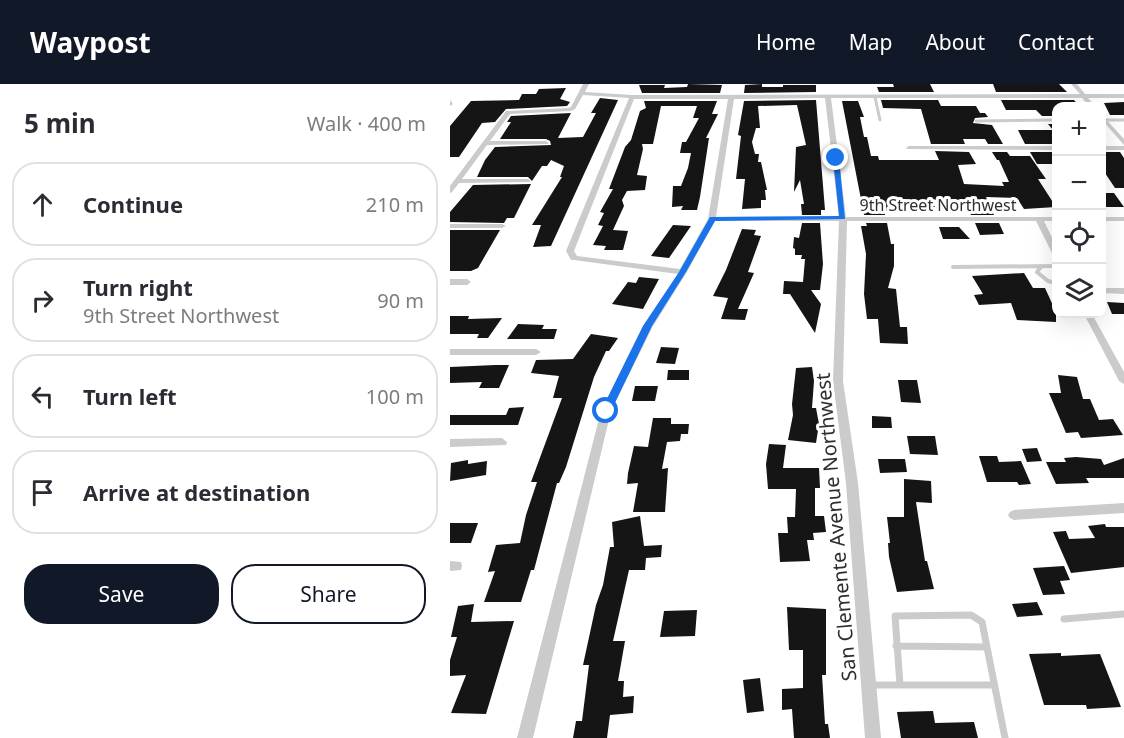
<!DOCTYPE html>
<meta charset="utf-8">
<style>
:root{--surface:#fff;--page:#f7f7f7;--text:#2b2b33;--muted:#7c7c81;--line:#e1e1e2;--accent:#111827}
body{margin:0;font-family:"Noto Sans",sans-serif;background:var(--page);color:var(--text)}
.controls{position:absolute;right:18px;top:18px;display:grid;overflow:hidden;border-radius:12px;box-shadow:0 6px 24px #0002}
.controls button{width:54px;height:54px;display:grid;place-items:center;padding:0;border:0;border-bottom:2px solid var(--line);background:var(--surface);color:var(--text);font:30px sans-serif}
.stop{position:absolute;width:18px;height:18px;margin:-14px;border:4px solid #1a73e8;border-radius:50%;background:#fff}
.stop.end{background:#1a73e8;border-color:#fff;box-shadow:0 2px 6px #0008}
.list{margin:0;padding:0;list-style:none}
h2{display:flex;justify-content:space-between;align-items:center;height:78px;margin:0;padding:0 24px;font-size:26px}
h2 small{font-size:20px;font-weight:400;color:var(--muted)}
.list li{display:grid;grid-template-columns:39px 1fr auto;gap:18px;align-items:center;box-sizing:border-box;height:84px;margin:0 12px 12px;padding:0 12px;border:2px solid var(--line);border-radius:24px}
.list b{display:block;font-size:22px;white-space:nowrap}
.list p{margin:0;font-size:20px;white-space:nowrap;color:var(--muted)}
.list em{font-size:20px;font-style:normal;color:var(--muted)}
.actions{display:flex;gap:12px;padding:18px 24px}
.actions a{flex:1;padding:14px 0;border:2px solid var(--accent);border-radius:24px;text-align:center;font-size:21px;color:var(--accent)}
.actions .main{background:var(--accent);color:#fff}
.icon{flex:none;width:33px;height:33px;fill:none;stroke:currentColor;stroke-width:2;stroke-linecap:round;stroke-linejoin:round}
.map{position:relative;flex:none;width:674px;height:654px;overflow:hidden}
header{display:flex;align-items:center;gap:36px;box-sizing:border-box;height:84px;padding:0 30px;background:var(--accent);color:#fff}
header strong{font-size:28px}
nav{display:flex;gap:33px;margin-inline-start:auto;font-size:21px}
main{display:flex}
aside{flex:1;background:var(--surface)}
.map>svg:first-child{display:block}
</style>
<header>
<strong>Waypost</strong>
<nav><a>Home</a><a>Map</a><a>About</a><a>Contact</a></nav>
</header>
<main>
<aside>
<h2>5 min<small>Walk · 400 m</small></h2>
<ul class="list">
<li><svg class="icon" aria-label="ahead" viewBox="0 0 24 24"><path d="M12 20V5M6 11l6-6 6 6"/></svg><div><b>Continue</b></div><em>210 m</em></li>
<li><svg class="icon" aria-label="right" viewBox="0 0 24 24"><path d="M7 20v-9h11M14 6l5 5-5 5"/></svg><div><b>Turn right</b><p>9th Street Northwest</p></div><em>90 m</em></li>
<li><svg class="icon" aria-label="left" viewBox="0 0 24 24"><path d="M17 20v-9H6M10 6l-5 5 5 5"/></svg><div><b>Turn left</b></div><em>100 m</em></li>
<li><svg class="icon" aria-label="arrive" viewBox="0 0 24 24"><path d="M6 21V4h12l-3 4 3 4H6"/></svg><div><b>Arrive at destination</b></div></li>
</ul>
<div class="actions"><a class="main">Save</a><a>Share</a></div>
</aside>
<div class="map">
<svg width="674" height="654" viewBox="0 0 674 654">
<rect width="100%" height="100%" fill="#fff"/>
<!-- building -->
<path fill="#151515" d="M238 0 272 1 270 9H192L189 1H215L214 4 237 3Z
M312 0V3H333V1H366V8L294 9 295 1Z
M443 0H480L484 8H429L427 3H444Z
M543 0H609L617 8H546Z
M116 4 110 15 120 18 117 22 56 25 45 38 32 39 9 73H0V42L21 17 69 16 72 10H86L89 5Z
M150 14 168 16 101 162 83 163 91 141H82L112 93H110L114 82 101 76 97 82H92L82 97 78 93H27L35 76 45 63 101 61 100 57 96 55H50L61 38H57L61 32 121 29 108 54 133 53 146 29H141Z
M366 16 375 126H371V131H352L351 120H354L350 96 344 108 346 63 356 61 347 21 308 22 310 44H306L302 58 305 70H309L308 78H311L317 106H315L316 116H311V124L292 125 295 95H286L291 52 288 51 294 17Z
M431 16H488L491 22H526L530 29H535L538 33 525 34 523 39 542 41 553 60H538L535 55H513L515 60H481L471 25 433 24Z
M551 16H624L628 21H606V32H592L586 26H556Z
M194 17H267L262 30H268L256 54H259L250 113 247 126H231L233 122 222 123 223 102H231L238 84 241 69H230L232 58H236L249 34H243L247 22H211L203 60H192L193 65 187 91 197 92 195 106 177 107 172 116 174 122 163 146 178 147 173 166H154L156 162 143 161 153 142 148 141 154 129 150 128 163 105H159L175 63 181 56 190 27 196 24Z
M392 17H408L414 33H410L414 53H417L421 72H428L429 76H489L485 67 519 68 526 80 508 81 514 100 554 102 552 98H559L549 76H547L542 68H557L560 72H580L596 95H588L606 123 574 125 567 114 536 113 544 131H521L515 118H507L506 115 482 116 485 123H446L447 127H434L435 131H414Z
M674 18V31H660L654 19Z
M598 40H606V60H575L568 46H603Z
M580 68H606V80H587Z
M651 68H670L674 74V104H665L651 83Z
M81 100 64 134H57L54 139 0 138V128L23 101Z
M651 109H664L674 123H651Z
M352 139H370L373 180 370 206H361L371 220 365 249 340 210H333L334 197 353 198 355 175H351L352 171H345V165L343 164 344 153 349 154Z
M416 139H437L441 160H444V182L438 204 446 205 450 243H457L458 260 430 259 428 235H417L414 210 416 170 411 142H417Z
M525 139H549L554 150 530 151Z
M223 141 241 142 219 174 201 172Z
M489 143H509L520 155H493Z
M292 145 306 146 304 151 311 152 298 188 304 189 288 225H298L295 236 271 235 278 214 263 212 276 186Z
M0 146H50L28 184 21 187H0Z
M574 189 583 204H595L606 228V238L567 236 561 219 529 221 524 211 533 210 522 192Z
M189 193 209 195 193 225 162 220 178 198 186 199Z
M657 218 674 219V230H662Z
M0 232H19L18 235 52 234 38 254H27L29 250H0Z
M68 240 94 241 92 245H107L104 255H57Z
M141 250 168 254 159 267H156L144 293 116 383 109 399H107L84 486H81L71 518H34L45 487 38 488 46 461 70 459 76 431 87 398H81L112 314H103L109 292 81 289 86 276 123 275Z
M211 263 229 264 225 280 206 279Z
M45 281H59L49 304H29L32 298 0 299V283Z
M362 283 364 297 362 324H366L369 340 366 359 338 356 343 331 342 320 346 284Z
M218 286H239V296H217Z
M608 291 627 293 633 315H640L649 336 663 335 673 351 631 354 628 348 616 349 599 309H611Z
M448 296H467L471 319 451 318Z
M185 302H208L205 317H182Z
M74 323 68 341H0V331H56L59 324Z
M422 332 441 333 442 344H422Z
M203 334H221V340H239L238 350H231L230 357 217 358 212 385 218 384 215 428H183L188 399 177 400 178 389 184 362 198 363Z
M457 352H485L488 371 460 370Z
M319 360 336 361 333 384H369L370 404H365V432H374L376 448 363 449 364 456H357L360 477 330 478 328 449H338L337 433H345L346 405H318L316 380Z
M587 364 592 377 577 378 572 365Z
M529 372H547L549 378 571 377 581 400 569 401 567 398H537Z
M626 373 651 375 654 381 674 374V394H636L639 399 606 400 596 378H616L614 374Z
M428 375H455L457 388 430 389Z
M18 376V380L37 377 36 391 0 397 1 379Z
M454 395 481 397 482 419 466 418 475 477H477L484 505 447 508 439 473 438 459H440L437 433H454Z
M190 432 194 462 212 461 211 473 196 474 195 486H179L163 557H175L168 597H174L173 613 184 612 183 629 160 631 157 654H123L126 637H132L139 581H133L146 521 153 501 160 463H164L162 438Z
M0 439H28L21 459H0Z
M655 440 656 443H674V483L621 489 603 448 616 447 619 455 645 454 638 442Z
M614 482 620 496 610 497 615 510 593 511 583 484Z
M587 518 593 531 567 533 562 520Z
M24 520 21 538 64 537 36 630 1 629 16 591 0 592V576L7 553H1L8 522Z
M337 523 376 525V591H372L375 640H378L380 654H344L342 625 332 626V605L353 604V566H339Z
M247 526 245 552 210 553 214 527Z
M611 569V572L650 570 671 623 637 625 636 621H594L579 570Z
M310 594 314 627 297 629 293 596Z
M483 627 485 639 524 638 528 654H451L447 628Z"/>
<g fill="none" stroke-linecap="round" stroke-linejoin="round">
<!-- service-far2 -->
<path stroke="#cbcbcb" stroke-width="3" d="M425 13 430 36
M652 36H674
M526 37 606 36"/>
<!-- service-far1 -->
<path stroke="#cbcbcb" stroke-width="4" d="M503 183 606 182
M591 183 587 188 598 197 606 199"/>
<!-- service -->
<path stroke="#cbcbcb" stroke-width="7" d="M614 535 674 530
M446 562 537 563
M420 601H544
M450 601 445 532 521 531 532 538 555 654"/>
<!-- minor -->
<path fill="#cbcbcb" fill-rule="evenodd" d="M133 0H139L135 8 182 11 630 10 621 0H627L635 10H674V14H638L645 22H639L632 14H381L396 133H606V137H594L606 162V171L602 169 586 137H397L393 297 408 399 431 654H415L396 399 383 297 389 137H265L237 188 203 242 161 327 83 654H67L151 327 193 242 228 190 124 176H121L116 167 179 14 133 11 125 25 121 27 60 30 40 57H96L99 59 98 60 37 61 12 95H78L80 96V98L9 99 2 108 0 109V102L56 27 118 24 121 23ZM375 14 389 133H266L284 15ZM184 15H278L258 135 230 185 127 172 124 167Z
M0 16 3 20 0 22Z
M652 31 674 55V61L652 36Z
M459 62H606V66L457 65 456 64Z
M652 62H674V66H652Z
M652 133H674V137H652Z
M0 140H52L56 142 52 144H0Z
M0 195H17L21 198 17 201H0Z
M674 204V210L652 209V204Z
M634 230H642L674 288V300L669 297Z
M0 265H86L91 268 86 271H0Z
M52 354 57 358 56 361 0 363V355Z
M674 419V429L564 436 560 434 558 431 560 428 564 426Z
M0 477 11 478 12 482 11 486 0 487Z"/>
</g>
<!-- route -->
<path fill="#1a73e8" d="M386 72 389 74 395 135 265 137 236 188 202 242 161 327 159 330H152L151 327 193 242 229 188 260 133 389 132 383 74Z"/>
<g text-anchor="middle" stroke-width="6" stroke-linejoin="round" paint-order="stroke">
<!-- far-street labels -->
<g font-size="16" fill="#2e2e2e" stroke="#fff">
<text x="488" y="127">9th Street Northwest</text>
</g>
<!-- street labels -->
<g font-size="20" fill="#2e2e2e" stroke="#fff">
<text transform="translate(386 443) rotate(-95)" y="7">San Clemente Avenue Northwest</text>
</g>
</g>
</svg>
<div class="controls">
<button>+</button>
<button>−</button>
<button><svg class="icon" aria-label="locate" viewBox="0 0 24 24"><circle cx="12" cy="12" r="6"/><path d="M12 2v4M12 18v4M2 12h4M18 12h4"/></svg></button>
<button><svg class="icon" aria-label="layers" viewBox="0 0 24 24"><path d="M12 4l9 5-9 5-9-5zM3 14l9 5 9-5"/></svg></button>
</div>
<div class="stop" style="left:156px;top:327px"></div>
<div class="stop end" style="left:386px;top:74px"></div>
</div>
</main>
